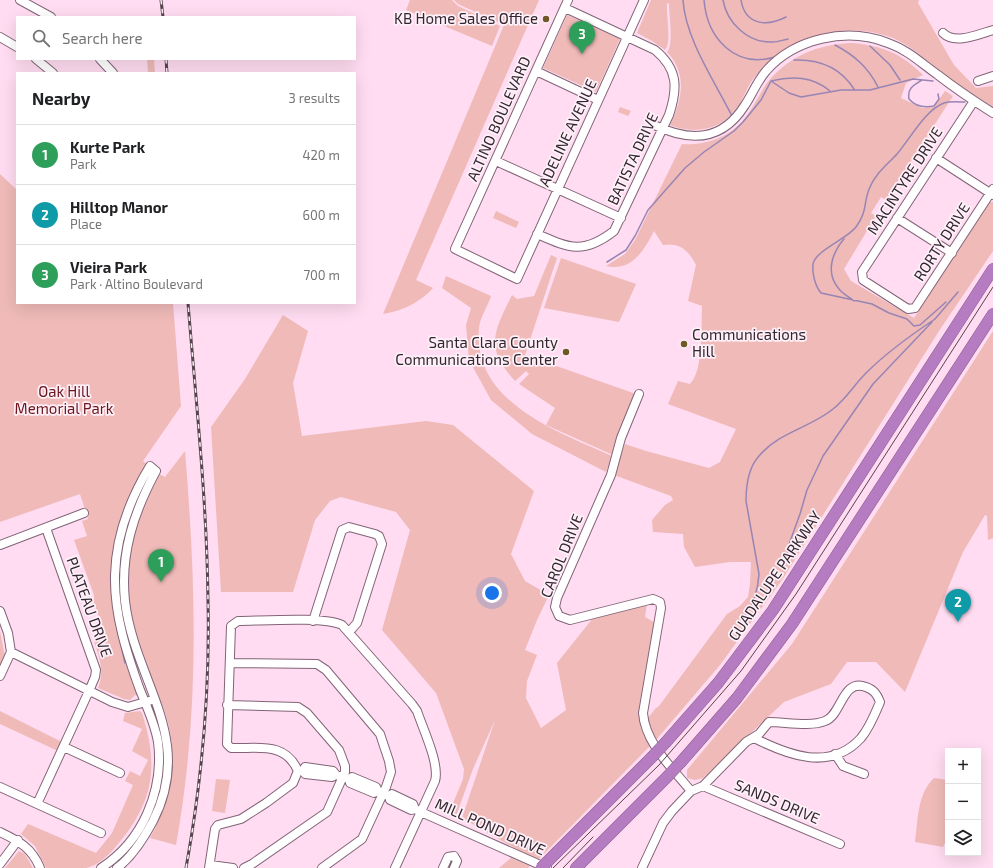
<!DOCTYPE html>
<meta charset="utf-8">
<style>
:root{--surface:#fff;--page:#f6f6f6;--text:#202124;--muted:#757577;--line:#e0e0e0;--accent:#6f5727}
body{margin:0;font-family:"Exo 2",sans-serif;background:var(--page);color:var(--text)}
.controls{position:absolute;right:12px;bottom:12px;display:grid;overflow:hidden;border-radius:0px;box-shadow:0 4px 16px #0002}
.controls button{width:36px;height:36px;display:grid;place-items:center;padding:0;border:0;border-bottom:1px solid var(--line);background:var(--surface);color:var(--text);font:20px sans-serif}
.you{position:absolute;left:492px;top:593px;width:14px;height:14px;margin:-10px;border:3px solid #fff;border-radius:50%;background:#1a73e8;box-shadow:0 0 0 6px #1a73e833}
.badge{display:grid;place-items:center;width:26px;height:26px;border-radius:50%;background:var(--accent);color:#fff;font-size:13px;font-weight:700}
.pin{position:absolute;translate:-50% -33px;filter:drop-shadow(0 1px 2px #0008)}
.pin::after{content:'';position:absolute;top:21px;width:14px;height:12px;background:inherit;clip-path:polygon(0 0,100% 0,50% 100%)}
.list{margin:0;padding:0;list-style:none}
h2{display:flex;justify-content:space-between;align-items:center;height:52px;margin:0;padding:0 16px;font-size:17px}
h2 small{font-size:13px;font-weight:400;color:var(--muted)}
.list li{display:grid;grid-template-columns:26px 1fr auto;gap:12px;align-items:center;box-sizing:border-box;height:60px;padding:0 16px;border-top:1px solid var(--line)}
.list b{display:block;font-size:15px;white-space:nowrap}
.list p{margin:0;font-size:13px;white-space:nowrap;color:var(--muted)}
.list em{font-size:13px;font-style:normal;color:var(--muted)}
.icon{flex:none;width:22px;height:22px;fill:none;stroke:currentColor;stroke-width:2;stroke-linecap:round;stroke-linejoin:round}
.map{position:relative;flex:none;width:993px;height:868px;overflow:hidden}
.search{position:absolute;background:var(--surface);box-shadow:0 4px 16px #0002;left:16px;top:16px;width:340px;height:44px;display:flex;align-items:center;gap:10px;box-sizing:border-box;padding:0 14px;border-radius:0px;color:var(--muted);font-size:15px}
.panel{position:absolute;background:var(--surface);box-shadow:0 4px 16px #0002;left:16px;top:72px;width:340px;height:232px;border-radius:0px}
.map>svg:first-child{display:block}
</style>
<div class="map">
<svg width="993" height="868" viewBox="0 0 993 868">
<rect width="100%" height="100%" fill="#ffdcf1"/>
<!-- green -->
<path fill="#efbab8" d="M410 0H452L458 6 500 26 492 46 406 10Z
M454 0H539L416 280 433 288C421 302 402 311 383 314L504 25 458 4Z
M651 0H919L918 3 954 65 976 88 993 86V107C977 96 960 87 945 75 927 62 914 47 893 38 843 19 787 37 754 78 747 86 744 98 738 107 722 130 695 135 670 125 682 100 688 74 667 52 674 44 669 16 669 3L667 4C666 17 672 41 665 50L652 41 637 33Z
M567 15 620 39 596 92 543 68Z
M852 43C883 46 901 53 923 75L906 83 901 98 922 108 934 107 945 91 953 96 886 200 881 197 871 213 876 216 844 269 851 281 914 318 990 202H993V251L939 331 782 580 720 665 656 740 648 718 655 709 659 706 727 614 740 606 748 597 750 584 751 562H730L695 567 684 547 683 534 653 532 652 520 665 505 673 500 671 496 614 475 625 444 646 451 709 468 720 462 736 429 668 404 678 381 690 384C704 370 701 326 702 306L688 301 696 265C689 251 680 242 663 245L654 231C644 251 631 272 606 266L625 254 635 240 682 144C707 146 733 136 748 114 757 101 763 85 775 74 796 53 823 44 852 43Z
M147 59H154L155 73H148Z
M620 107 631 111 628 116 618 112Z
M0 174 17 190V303H173L181 406 143 461 148 465 115 559 122 646 137 692 138 696 135 695 130 700 124 699 98 688C105 671 99 657 94 641L106 636 94 603V595L74 540 87 536 82 521 88 519 80 494 0 522Z
M496 211 519 222 516 228 493 218Z
M551 255 557 258 525 355 636 394 613 455 546 425 555 408 519 384 529 374 526 371 515 381C484 347 494 332 512 295L517 299 534 296Z
M561 258 636 284 619 322 544 308Z
M446 276 491 296C488 306 480 317 479 328 472 402 558 432 612 456L606 472 532 434 491 400 469 360 466 325 471 308 442 288Z
M283 315 308 331 293 383 302 436 426 421 453 425 534 491 511 554 525 581 549 595 537 620 525 650 537 655 527 681 526 698 541 728 566 710 557 663 593 618 647 603 645 617 657 624 639 707 642 731 650 746 537 861 462 818 495 720 473 769 456 816 449 813 463 779 464 769 436 693 382 630 410 530 396 512 341 497 330 501 315 520 293 592H221L211 427 245 379Z
M993 331V538L988 540 987 516 985 515 963 552 905 692 876 662H847L831 684 784 702 703 778 695 780 687 778V770L792 644Z
M185 451C196 584 200 712 176 845L150 838C173 797 180 752 163 707 152 678 137 650 131 619 122 569 133 517 159 474L165 477Z
M0 631 4 652 6 654 0 668Z
M0 711 62 742 58 751 0 724Z
M140 711 142 713C159 766 154 801 118 844 111 853 98 866 86 868 74 868 59 868 46 868L35 846 21 834 28 824 96 853 112 833 133 785 125 781 130 771 140 776 148 760 132 751 142 729 123 721 125 713Z
M934 778 948 780V837L943 847 915 842C918 821 917 794 934 778Z
M216 779 230 780 225 813 212 811Z
M19 851 25 854 33 868H5Z
M511 858 530 866 528 868H499Z"/>
<g fill="none" stroke-linecap="round" stroke-linejoin="round">
<!-- stream -->
<path stroke="#9885b4" stroke-width="1.5" d="M683 0C685 38 715 82 732 116
M704 0C707 38 735 69 775 57
M723 0C727 23 748 43 772 42 778 42 783 40 788 39
M741 0C745 25 766 27 786 17
M835 45C854 55 868 67 878 87
M870 46 890 65 900 80
M794 60C820 59 840 67 854 89
M922 80C914 85 907 88 909 99 915 106 924 108 934 106L939 99 938 94
M771 81 789 93 801 97 841 90H870L913 79 933 81
M771 81C793 76 812 76 830 91
M844 239C832 253 825 273 839 289 843 294 849 297 854 301
M607 262 626 250 635 236 648 210 685 168 704 152 734 131 743 122 761 100 771 81
M946 302 920 325 914 326 907 319 889 313 872 304 821 293C815 286 812 273 813 264 816 250 847 239 856 227 868 211 863 202 870 187 876 173 887 165 897 154 910 139 925 110 944 103 950 101 959 102 965 102
M935 319 958 292
M132 491 138 479
M786 559 788 547 800 514 807 490 823 456 873 384 932 322
M744 618C754 604 758 591 759 574L746 501C746 485 748 468 759 456 779 432 810 428 833 409 846 399 854 385 866 373 886 353 911 335 935 319
M119 636 125 663"/>
<defs>
<path id="minor" d="M20 0 51 17
M568 0 455 249 517 279 644 0
M943 33C955 45 979 34 993 30
M0 37 17 47
M36 59 53 73
M100 59 113 73
M536 71 598 100
M978 81 993 76
M974 101 862 272 863 280 908 309 915 308 993 189
M654 125C690 142 722 142 745 105 753 93 756 83 766 71 795 38 847 27 888 43 908 50 921 63 938 75 956 89 974 101 993 113
M936 158 993 195
M496 161 621 218
M897 218 952 253
M537 234C569 248 583 255 614 231L669 115C678 88 678 69 655 50L565 8
M639 394 621 438 611 475 557 598 555 607 559 616 570 620 653 599 660 602 661 608 643 713C645 743 673 769 691 791
M0 545 84 513
M0 611 8 633 11 652 0 676
M313 621 342 530 349 527 375 534 379 536 382 544 357 623 349 632
M11 652 112 702 128 707 149 701
M230 663 317 664 326 670 380 734 389 761 391 772 386 787 362 839 322 868
M227 705 298 707 307 713 339 750 345 766V772L327 812 252 864 244 868
M64 747 120 773
M835 754 843 766 864 774
M298 771H303L305 767 333 771 336 775 349 779 350 783 374 793 378 791
M303 771 305 774 332 777 336 775
M349 779 352 777 376 787 378 791 389 796 390 800 411 810 415 809
M703 786 840 844
M0 787 101 833
M389 796 392 794 413 804 415 809 421 812 547 868
M37 804 89 691 95 677 96 670 46 528
M0 832C19 841 32 848 40 868
M454 856 457 861 454 868
M0 864 18 840
M210 865 233 868
M101 868C143 841 164 790 158 742 155 724 147 707 140 690 127 654 114 615 115 575 116 536 130 499 150 466L156 471C134 512 120 553 125 601 134 681 196 737 153 821 144 838 133 856 117 868
M209 868 215 829 218 825 241 819 266 803 293 783 298 771C285 741 258 749 231 748L227 744 231 626 238 621C261 621 324 616 342 625L412 704 417 711C423 729 440 764 435 781L395 868
M443 868 448 857 454 856
M642 868 663 823 672 811 691 791 703 786 746 742 759 734 769 722C785 722 811 727 825 721 842 715 842 678 866 687 874 690 877 694 880 702 875 714 870 727 861 738 830 772 788 755 754 738"/>
<path id="highway" d="M666 742 718 683 773 610 993 269
M681 762 737 698 792 624 993 314
M557 852 652 757
M576 868 667 777"/>
</defs>
<!-- minor casing -->
<use href="#minor" stroke="#826477" stroke-width="10"/>
<!-- highway casing -->
<use href="#highway" stroke="#885e8e" stroke-width="12"/>
<!-- minor -->
<use href="#minor" stroke="#fff" stroke-width="8"/>
<!-- highway -->
<use href="#highway" stroke="#b67cc1" stroke-width="11"/>
<!-- tram -->
<path stroke="#56454f" stroke-width="1" d="M553 868 659 765 741 671 796 594 993 287
M563 868 593 837"/>
<defs>
<path id="rail" d="M161 0 163 17
M166 59 167 73
M186 868C202 780 210 690 208 601 207 502 196 402 188 303"/>
</defs>
<!-- rail casing -->
<use href="#rail" stroke="#56454f" stroke-width="3"/>
<!-- rail -->
<use href="#rail" stroke="#fef0f8" stroke-width="1.5" stroke-dasharray="4.5" stroke-linecap="butt"/>
<defs>
<path id="highway-bridge" d="M652 757 666 742
M667 777 681 762
M541 868 557 852"/>
</defs>
<!-- highway-bridge casing -->
<use href="#highway-bridge" stroke="#885e8e" stroke-width="12" stroke-linecap="butt"/>
<!-- highway-bridge -->
<use href="#highway-bridge" stroke="#b67cc1" stroke-width="11"/>
</g>
<!-- markers -->
<g fill="#6f5727" stroke="#fef0f8" stroke-width="1.5">
<circle cx="546" cy="19" r="4"/>
<circle cx="684" cy="344" r="4"/>
<circle cx="566" cy="352" r="4"/>
</g>
<g text-anchor="middle" stroke-width="3.5" stroke-linejoin="round" paint-order="stroke">
<!-- poi labels -->
<g font-size="15" fill="#33262e" stroke="#fef0f8" text-anchor="end">
<text x="538" y="24">KB Home Sales Office</text>
<text x="692" y="340" text-anchor="start">Communications<tspan x="692" dy="17">Hill</tspan></text>
<text x="558" y="348">Santa Clara County<tspan x="558" dy="17">Communications Center</tspan></text>
</g>
<!-- street labels -->
<g font-size="15" fill="#33262e" stroke="#fef0f8">
<text transform="translate(499 119) rotate(-66)" y="5">ALTINO BOULEVARD</text>
<text transform="translate(568 133) rotate(-65)" y="5">ADELINE AVENUE</text>
<text transform="translate(633 159) rotate(-65)" y="5">BATISTA DRIVE</text>
<text transform="translate(905 181) rotate(-57)" y="5">MACINTYRE DRIVE</text>
<text transform="translate(942 242) rotate(-57)" y="5">RORTY DRIVE</text>
<text transform="translate(562 556) rotate(-68)" y="5">CAROL DRIVE</text>
<text transform="translate(775 576) rotate(-56)" y="5">GUADALUPE PARKWAY</text>
<text transform="translate(89 607) rotate(70)" y="5">PLATEAU DRIVE</text>
<text transform="translate(777 802) rotate(23)" y="5">SANDS DRIVE</text>
<text transform="translate(490 827) rotate(24)" y="5">MILL POND DRIVE</text>
</g>
<!-- park labels -->
<g font-size="15" fill="#6e161d" stroke="#fef0f8">
<text x="64" y="397">Oak Hill<tspan x="64" dy="17">Memorial Park</tspan></text>
</g>
</g>
</svg>
<div class="controls">
<button>+</button>
<button>−</button>
<button><svg class="icon" aria-label="layers" viewBox="0 0 24 24"><path d="M12 4l9 5-9 5-9-5zM3 14l9 5 9-5"/></svg></button>
</div>
<div class="you"></div>
<div class="pin badge" style="left:161px;top:582px;background:#2e9e5b">1</div>
<div class="pin badge" style="left:958px;top:622px;background:#0f9aa8">2</div>
<div class="pin badge" style="left:582px;top:54px;background:#2e9e5b">3</div>
<div class="search"><svg class="icon" aria-label="search" viewBox="0 0 24 24"><circle cx="10" cy="10" r="6"/><path d="M15 15l6 6"/></svg>Search here</div>
<section class="panel">
<h2>Nearby<small>3 results</small></h2>
<ul class="list">
<li><span class="badge" style="background:#2e9e5b">1</span><div><b>Kurte Park</b><p>Park</p></div><em>420 m</em></li>
<li><span class="badge" style="background:#0f9aa8">2</span><div><b>Hilltop Manor</b><p>Place</p></div><em>600 m</em></li>
<li><span class="badge" style="background:#2e9e5b">3</span><div><b>Vieira Park</b><p>Park · Altino Boulevard</p></div><em>700 m</em></li>
</ul>
</section>
</div>
